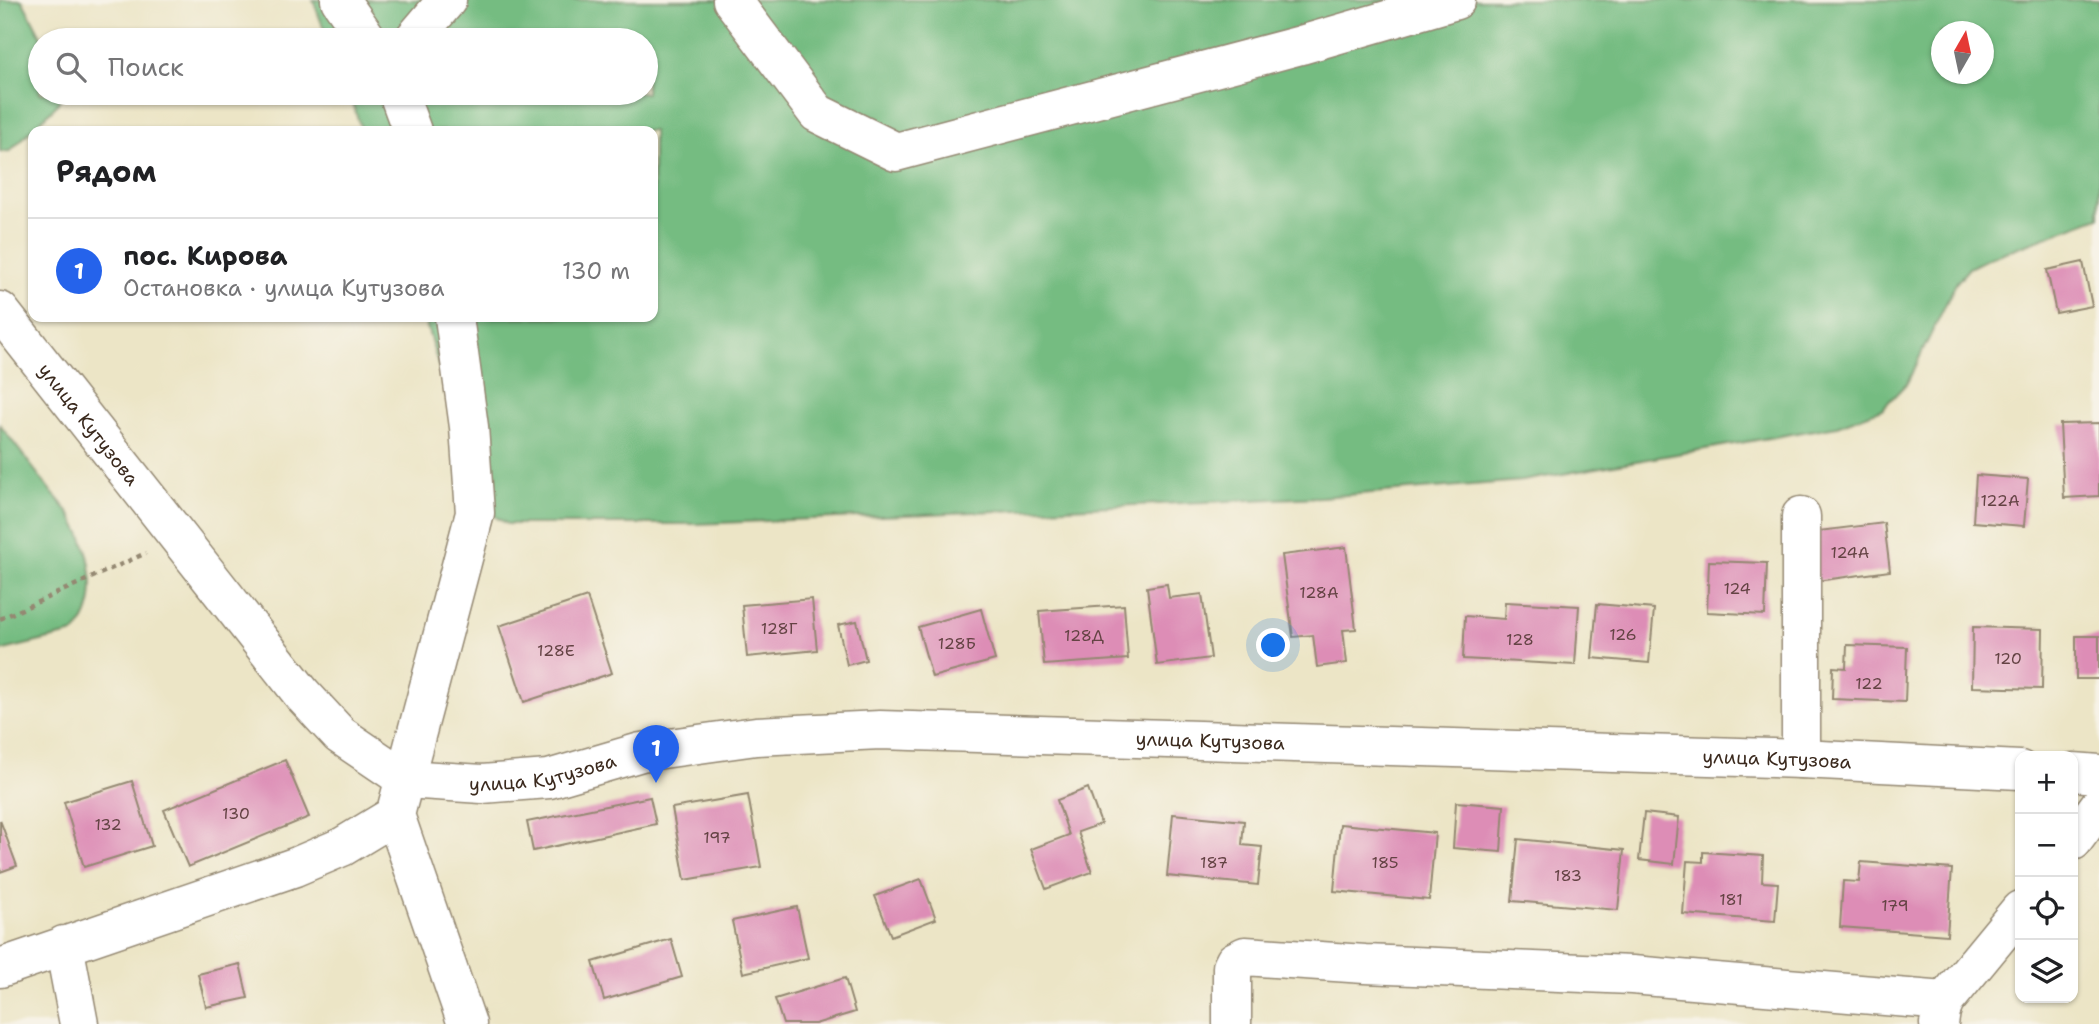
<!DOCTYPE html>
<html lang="ru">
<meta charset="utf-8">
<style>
:root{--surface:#fff;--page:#f2f2f2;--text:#202124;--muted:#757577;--line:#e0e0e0;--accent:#2563eb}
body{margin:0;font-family:"Shantell Sans",sans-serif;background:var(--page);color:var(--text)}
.controls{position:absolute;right:21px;bottom:21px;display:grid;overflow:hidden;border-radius:14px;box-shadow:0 2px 5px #0004}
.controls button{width:63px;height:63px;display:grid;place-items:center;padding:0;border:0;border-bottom:2px solid var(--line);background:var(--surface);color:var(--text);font:35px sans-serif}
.compass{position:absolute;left:1931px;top:21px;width:63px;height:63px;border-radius:50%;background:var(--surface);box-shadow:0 2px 5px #0004;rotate:9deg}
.you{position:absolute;left:1274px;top:646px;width:24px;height:24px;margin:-18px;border:5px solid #fff;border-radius:50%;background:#1a73e8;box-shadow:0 0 0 10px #1a73e833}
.badge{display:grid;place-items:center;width:46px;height:46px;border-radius:50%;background:var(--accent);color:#fff;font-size:23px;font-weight:700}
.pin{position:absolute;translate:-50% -58px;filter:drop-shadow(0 2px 4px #0008)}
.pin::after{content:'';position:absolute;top:37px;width:24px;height:21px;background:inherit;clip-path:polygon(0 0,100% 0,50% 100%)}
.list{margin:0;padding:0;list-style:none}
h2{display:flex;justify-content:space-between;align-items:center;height:91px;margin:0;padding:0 28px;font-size:30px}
h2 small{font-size:23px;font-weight:400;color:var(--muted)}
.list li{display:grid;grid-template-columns:46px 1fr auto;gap:21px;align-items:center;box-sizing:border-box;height:105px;padding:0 28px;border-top:2px solid var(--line)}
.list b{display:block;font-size:26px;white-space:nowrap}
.list p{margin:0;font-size:23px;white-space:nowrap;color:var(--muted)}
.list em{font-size:23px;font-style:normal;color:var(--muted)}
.icon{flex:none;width:38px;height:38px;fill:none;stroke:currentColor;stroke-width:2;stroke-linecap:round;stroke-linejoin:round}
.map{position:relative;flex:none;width:2099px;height:1024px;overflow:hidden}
.search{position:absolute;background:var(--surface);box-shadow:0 2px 5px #0004;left:28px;top:28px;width:630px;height:77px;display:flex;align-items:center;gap:18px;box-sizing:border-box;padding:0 24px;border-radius:38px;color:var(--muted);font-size:26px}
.panel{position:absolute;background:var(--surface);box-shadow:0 2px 5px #0004;left:28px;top:126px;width:630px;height:196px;border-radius:14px}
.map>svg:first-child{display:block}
</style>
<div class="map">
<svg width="2099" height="1024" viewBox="0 0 2099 1024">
<rect width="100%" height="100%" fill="#f7f3e8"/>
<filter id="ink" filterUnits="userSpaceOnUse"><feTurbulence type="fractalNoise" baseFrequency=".0143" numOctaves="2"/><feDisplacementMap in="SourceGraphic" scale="14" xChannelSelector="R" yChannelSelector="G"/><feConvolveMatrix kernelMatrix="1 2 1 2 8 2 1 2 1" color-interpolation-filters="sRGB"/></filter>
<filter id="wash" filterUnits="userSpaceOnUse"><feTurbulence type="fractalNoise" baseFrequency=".00686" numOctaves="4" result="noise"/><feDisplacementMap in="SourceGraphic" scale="28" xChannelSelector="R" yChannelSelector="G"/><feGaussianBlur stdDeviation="1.57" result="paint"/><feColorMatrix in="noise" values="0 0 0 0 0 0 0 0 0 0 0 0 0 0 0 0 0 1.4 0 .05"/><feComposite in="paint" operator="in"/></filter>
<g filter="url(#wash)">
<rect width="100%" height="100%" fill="#ece5c6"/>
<!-- forest -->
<path fill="#75bc81" stroke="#587350" stroke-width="2" fill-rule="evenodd" d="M0 0H22L43 40H40V93H63L57 105 10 151 0 152Z
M313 0H2099V217L1989 258 1969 268 1956 283 1907 383 1882 409 1837 426 1522 481 1321 497 696 524H507L491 514 479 500 424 317H653V131H362L349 93H646V40H328ZM1941 32H1983V74H1941Z
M0 425C17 447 34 469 50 490 58 500 68 510 74 521 92 552 103 606 74 633L0 651Z"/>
<g id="blocks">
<!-- building -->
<path fill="#dd8db6" d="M2083 262 2092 306 2056 313 2047 270Z
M2099 423V496L2064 498 2060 424Z
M1976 475 2028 479 2024 526 1973 522Z
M1884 523 1890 571 1816 581 1810 532Z
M1346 547 1356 629 1343 630 1347 663 1317 667 1313 635 1293 637 1282 555Z
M1709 561 1767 563 1765 615 1707 612Z
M1167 584 1169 598 1202 594 1211 658 1157 665 1147 587Z
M587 597 612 673 524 702 499 626Z
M812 599 817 650 747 657 742 605Z
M1505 602 1579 606 1575 665 1463 659 1465 616 1504 619Z
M1597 604 1654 609 1649 663 1592 658Z
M1124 605 1128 659 1044 665 1039 611Z
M981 609 995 660 932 677 918 627Z
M857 621 866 660 847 665 838 625Z
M1973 627 2043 629 2042 689 1972 687Z
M2076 636H2099V679H2076Z
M1847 645 1907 647 1905 702 1832 699 1833 667 1846 668Z
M285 760 309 817 188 867 164 810Z
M132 781 152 846 84 867 64 802Z
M1088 788 1101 824 1078 832 1092 872 1046 889 1031 849 1069 835 1057 800Z
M748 795 761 867 685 880 672 808Z
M650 797 656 824 533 851 527 822Z
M1456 802 1504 806 1501 852 1453 848Z
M1644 813 1679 817 1674 864 1639 860Z
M1173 814 1244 821 1242 845 1262 847 1258 885 1167 876Z
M0 820 17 866 0 872Z
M1340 824 1435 833 1429 900 1334 891Z
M1518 839 1624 850 1618 910 1512 901Z
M1703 852 1763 856 1762 882 1778 883 1775 921 1683 914 1687 861 1703 862Z
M1861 862 1952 869 1947 935 1840 927 1843 881 1859 882Z
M921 879 936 919 891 936 875 896Z
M797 907 808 958 743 973 732 921Z
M671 939 682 977 604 1000 593 962Z
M240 964 248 998 206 1007 198 974Z
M845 978 855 1012 815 1024H783L775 999Z"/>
</g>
</g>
<g filter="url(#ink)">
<use href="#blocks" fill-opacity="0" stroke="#948872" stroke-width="2"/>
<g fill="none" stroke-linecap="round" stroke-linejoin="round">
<defs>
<path id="minor" d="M340 0 368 40
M732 0 817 113 896 152 1301 45 1456 0
M413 40 447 0
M398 93 412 131
M1801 516V759
M395 815 467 1024
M2073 841 2099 806
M64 945 79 1024
M0 968 295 867 342 847 395 815 475 513 469 427 454 317
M1232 1024V967L1235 961 1245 956 1365 964 1632 975 1945 1001
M1939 1024 1941 1011 1945 1001 2020 910"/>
<g id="major">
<path id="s1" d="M0 311 302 694 340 735 405 779 482 784 549 779 641 752 756 736 880 730 1801 759 2020 770"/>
<path d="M2073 772 2099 774"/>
</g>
</defs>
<!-- minor casing -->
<use href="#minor" stroke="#948872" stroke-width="41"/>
<!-- major casing -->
<use href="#major" stroke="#948872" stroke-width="41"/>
<!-- path -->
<path stroke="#948872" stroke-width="4.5" stroke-dasharray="5 5" stroke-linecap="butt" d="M0 619 146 553"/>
<!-- minor -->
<use href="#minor" stroke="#fff" stroke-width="38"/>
<!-- major -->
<use href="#major" stroke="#fff" stroke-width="38"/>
</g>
</g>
<g text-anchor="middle" stroke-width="5" stroke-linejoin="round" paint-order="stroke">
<!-- number labels -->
<g font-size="16" fill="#644344">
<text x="2000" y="506">122А</text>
<text x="1850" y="558">124А</text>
<text x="1737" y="594">124</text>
<text x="1319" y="598">128А</text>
<text x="779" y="634">128Г</text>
<text x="1623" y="640">126</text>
<text x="1084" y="641">128Д</text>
<text x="1520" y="645">128</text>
<text x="957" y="649">128Б</text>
<text x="556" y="656">128Е</text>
<text x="2008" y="664">120</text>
<text x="1869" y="689">122</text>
<text x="236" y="819">130</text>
<text x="108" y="830">132</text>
<text x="717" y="843">197</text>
<text x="1214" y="868">187</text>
<text x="1385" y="868">185</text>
<text x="1568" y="881">183</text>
<text x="1731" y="905">181</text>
<text x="1895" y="911">179</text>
</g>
<!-- street labels -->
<g font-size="19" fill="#3b2a1e" stroke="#f7f3e8">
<text dy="7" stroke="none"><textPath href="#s1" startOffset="144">улица Кутузова</textPath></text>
<text dy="7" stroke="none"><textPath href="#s1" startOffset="1433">улица Кутузова</textPath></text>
<text dy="7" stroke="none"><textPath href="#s1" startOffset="2000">улица Кутузова</textPath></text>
<text dy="7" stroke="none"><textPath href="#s1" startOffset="761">улица Кутузова</textPath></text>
</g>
</g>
</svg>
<div class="controls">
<button>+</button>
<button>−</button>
<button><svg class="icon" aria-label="locate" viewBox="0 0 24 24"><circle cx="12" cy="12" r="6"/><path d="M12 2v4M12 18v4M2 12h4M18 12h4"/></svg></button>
<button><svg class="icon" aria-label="layers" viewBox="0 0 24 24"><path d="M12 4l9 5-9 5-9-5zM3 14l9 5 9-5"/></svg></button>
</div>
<svg class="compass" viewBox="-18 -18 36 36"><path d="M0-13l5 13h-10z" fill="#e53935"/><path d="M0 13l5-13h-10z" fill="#757577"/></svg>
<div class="you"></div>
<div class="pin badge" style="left:656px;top:783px">1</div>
<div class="search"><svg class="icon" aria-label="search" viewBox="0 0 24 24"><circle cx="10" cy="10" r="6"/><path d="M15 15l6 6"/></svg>Поиск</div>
<section class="panel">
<h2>Рядом<small></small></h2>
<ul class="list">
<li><span class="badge">1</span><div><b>пос. Кирова</b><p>Остановка · улица Кутузова</p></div><em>130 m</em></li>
</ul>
</section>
</div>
